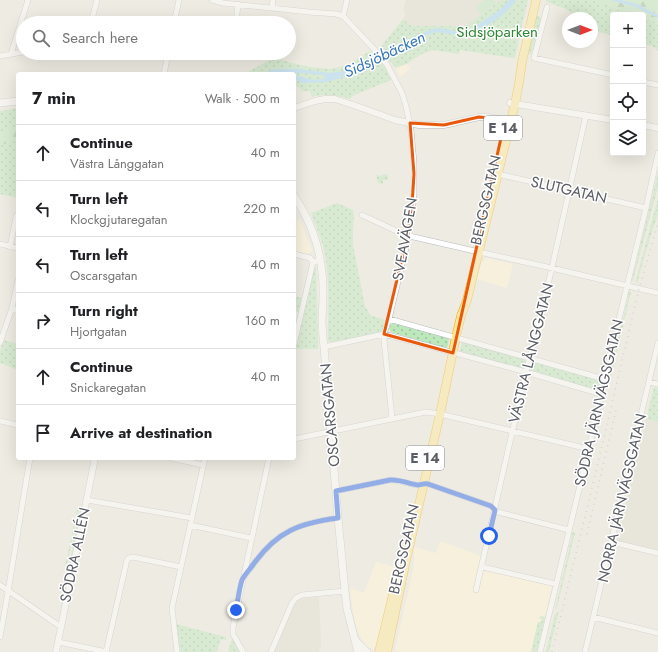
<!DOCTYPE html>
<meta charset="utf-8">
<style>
:root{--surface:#fff;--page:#f2f2f2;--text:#202124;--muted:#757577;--line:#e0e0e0}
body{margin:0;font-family:Jost,sans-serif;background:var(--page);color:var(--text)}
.controls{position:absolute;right:12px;top:12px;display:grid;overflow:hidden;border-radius:4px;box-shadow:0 4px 16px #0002}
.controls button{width:36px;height:36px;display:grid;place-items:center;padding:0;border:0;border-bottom:1px solid var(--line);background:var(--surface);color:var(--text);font:20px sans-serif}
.compass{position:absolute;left:562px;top:12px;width:36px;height:36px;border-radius:50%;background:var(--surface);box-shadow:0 4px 16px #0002;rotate:90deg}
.stop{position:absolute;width:12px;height:12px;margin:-9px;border:3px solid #2563eb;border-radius:50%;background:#fff}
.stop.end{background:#2563eb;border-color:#fff;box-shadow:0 1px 4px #0008}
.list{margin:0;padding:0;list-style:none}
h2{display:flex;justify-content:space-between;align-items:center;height:52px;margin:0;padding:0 16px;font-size:17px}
h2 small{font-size:13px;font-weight:400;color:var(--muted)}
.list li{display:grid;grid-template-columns:26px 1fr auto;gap:12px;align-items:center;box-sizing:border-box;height:56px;padding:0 16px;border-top:1px solid var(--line)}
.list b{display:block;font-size:15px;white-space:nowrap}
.list p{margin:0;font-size:13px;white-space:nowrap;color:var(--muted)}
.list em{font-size:13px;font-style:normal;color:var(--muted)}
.icon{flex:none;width:22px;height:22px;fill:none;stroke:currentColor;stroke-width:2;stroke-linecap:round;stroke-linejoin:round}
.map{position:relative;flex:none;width:658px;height:652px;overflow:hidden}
.search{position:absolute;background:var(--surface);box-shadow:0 4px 16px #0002;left:16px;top:16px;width:280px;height:44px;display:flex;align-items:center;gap:10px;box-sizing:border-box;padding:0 14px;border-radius:22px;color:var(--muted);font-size:15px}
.panel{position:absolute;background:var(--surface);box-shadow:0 4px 16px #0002;left:16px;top:72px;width:280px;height:388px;border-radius:4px}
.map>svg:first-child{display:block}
</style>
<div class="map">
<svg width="658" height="652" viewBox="0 0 658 652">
<defs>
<pattern id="grass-dots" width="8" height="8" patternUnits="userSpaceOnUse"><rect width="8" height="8" fill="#bce8bc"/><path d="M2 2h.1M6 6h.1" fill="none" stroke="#9cbf9c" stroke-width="1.8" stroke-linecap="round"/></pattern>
<pattern id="forest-firs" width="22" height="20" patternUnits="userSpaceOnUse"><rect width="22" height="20" fill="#bce8bc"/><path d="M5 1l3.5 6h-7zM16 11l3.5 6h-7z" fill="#9cbf9c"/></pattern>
</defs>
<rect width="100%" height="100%" fill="#eeebe2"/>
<!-- commercial -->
<path fill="#fff5d6" d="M406 64 410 69 400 77 396 68Z
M300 219 302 225 312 251 306 255 294 252V222Z
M486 258 513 264 507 288 476 279 481 264Z
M440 541 481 556 479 566 484 569 550 584 552 586 537 652H400L395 650 414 565V547L436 553Z
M376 562 396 567 376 647 373 649 366 647 357 630 353 613 350 588 364 593Z"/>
<!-- education -->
<path fill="#e0ddd2" d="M406 0H501L466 26H410L403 19 406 14 403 10Z
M646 419 658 422V551L619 542 617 539Z
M319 597 321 644 319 652H273L294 603 299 599Z"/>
<!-- grass -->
<path fill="url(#grass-dots)" d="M501 0H528L515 57 513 58 460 50 459 54 433 50 422 54 406 64 396 68 379 49 403 19 411 26H466Z
M546 0H592C594 1 596 1 598 1 601 2 604 3 607 4 612 6 617 10 622 11 629 12 638 8 643 15H613V36L592 30V18H578L566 9 547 2Z
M643 15 658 24V51L652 46 643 44Z
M536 16H539L541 19 531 54H529L530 41Z
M370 51 385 67 391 80 352 96 351 99C338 96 325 93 312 97L310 91H302L299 87 294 86V74H244L273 58 309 67 330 69 348 65Z
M18 108V198L0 194V111Z
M658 172V187L633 280H632Z
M383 174 388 175V180H383V184L378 183 376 175 382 176Z
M658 198V214L645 254 637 284 636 280Z
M337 203 353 210 354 215 353 229V245L365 306 370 315 385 320C384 324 383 330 381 332 375 336 339 341 330 342H329L328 340C328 312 330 283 325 254 322 240 316 227 311 213Z
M315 267 316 268 317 297 318 349H296L297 340 314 268Z
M628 291 631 292 611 377H608L610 375 628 298 627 293Z
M294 296 302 298 299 312 294 311Z
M392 322 449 338 448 346 445 348 391 332 389 329Z
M4 340 18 344V370L0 363V351Z
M462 342H465L523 358 526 361 525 367 522 369 461 352 460 350Z
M536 362 598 380 600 383 598 390H595L533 372 531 370 533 363Z
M654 387 658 388V422L646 419Z
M79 509 66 569 65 566 77 510Z
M80 509 82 510 69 569 68 570Z
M572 532 575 533 557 607 555 610 572 536 571 534Z
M559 610 549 652H546L555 615Z
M541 616 545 617 537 652H531L538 622H541L542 619 539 618Z
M176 624 226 637V640L221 639 217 652H180Z
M232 639H234L240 652H228Z"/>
<!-- forest -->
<path fill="url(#forest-firs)" d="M592 0H610L626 4 636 7 657 17 658 24 651 19 643 16 641 12 636 10 621 11 610 5 602 3 598 1H594Z
M622 0H658V15L637 4Z
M18 127V141L9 142 0 146V132L11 128Z"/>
<!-- pitch -->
<path fill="#bce8bc" d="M485 0H494L496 3 481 14 476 6Z"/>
<!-- water -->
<path fill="#a1d7ff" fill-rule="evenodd" d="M509 0H516L510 8 496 20 487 25 467 35H458L436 32 427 35 422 39 417 46 408 52 387 54 364 70 355 74 326 82 304 83 294 79V74H263L271 70 278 69H299L329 73 338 72 358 68 368 63 416 35 433 29 439 28 455 31H468L500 10ZM296 73H302L324 75 325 76 324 79C315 81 305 79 296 75Z
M610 0H622L637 4 658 15V18L636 7Z"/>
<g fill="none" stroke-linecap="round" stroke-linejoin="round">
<defs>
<path id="minor" d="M212 0 223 3 309 12 336 14 343 16 374 49 386 63 402 93 406 106 411 130 414 163V194L409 235 389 319 384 334V340L392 418
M547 7 534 58 613 75
M272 8 273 0
M343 16 347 0
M91 23 97 0
M174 23 179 0
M236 23 238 4
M11 54 28 0
M0 56 23 52
M227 56 232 53
M164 74 168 53
M643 82 658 85
M493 173 646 208
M362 215 405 235 479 252 543 266 658 293
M0 244 18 248
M10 247 16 217 18 214
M294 254 310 258 313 262
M12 308 18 310
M389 319 604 379
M0 343 12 308 18 280
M294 344 313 262 320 260
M324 347 384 334 526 372 601 394
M649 382 658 384
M0 421 18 425
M294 439 426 412 440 414 589 449
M171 458 203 465
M336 491 390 480C400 480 408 484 418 485 421 485 424 483 428 484L491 506 498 512 569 530
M87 500 192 518
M190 525 251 538
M611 542 658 553
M482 567 556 584
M244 577C253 565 261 553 272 543 290 526 314 521 338 518
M0 585 61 627
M476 590 526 372 551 272 586 115
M593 617 658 633
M0 637C11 577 20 517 30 458
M58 642 107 652
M106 652 127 560 129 558 133 557 181 567
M177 652 172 608 205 458
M243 652 233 634V627L269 458
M271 652 292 603 296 598 302 595 345 591
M540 652 588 452 605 377 646 208 658 153
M585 652 658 343"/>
<path id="tertiary" d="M510 103 613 120
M294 108 315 101 325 99H335L359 107 395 120 419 125H444L479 117H488L510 121
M643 125 658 128
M56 652 95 458"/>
<path id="secondary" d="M0 103 18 101
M294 196C309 218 320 246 322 273 324 288 323 304 322 319 322 328 323 337 324 347L338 518 345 591 347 609 358 652
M355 640 367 652"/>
<path id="trunk" d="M379 652 393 594
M387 652 405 565 440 414 456 337 461 316 467 300 515 104 519 83 522 62 536 0"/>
</defs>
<!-- minor casing -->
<use href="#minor" stroke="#b7babf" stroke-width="6"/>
<!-- tertiary casing -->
<use href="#tertiary" stroke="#b7babf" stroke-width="7"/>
<!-- secondary casing -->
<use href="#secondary" stroke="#b7bbc1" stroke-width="8"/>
<!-- trunk casing -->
<use href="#trunk" stroke="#f0a300" stroke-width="9"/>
<!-- minor -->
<use href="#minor" stroke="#fff" stroke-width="5"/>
<!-- tertiary -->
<use href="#tertiary" stroke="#fff" stroke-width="6"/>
<!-- secondary -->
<use href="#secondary" stroke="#fff" stroke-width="7"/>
<!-- trunk -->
<use href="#trunk" stroke="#ffe897" stroke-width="8"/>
<!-- rail -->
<path stroke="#b3b4b5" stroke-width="1.5" stroke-dasharray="1 5" stroke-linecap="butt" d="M587 534 617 406
M552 652 591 492 639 289 658 222"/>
</g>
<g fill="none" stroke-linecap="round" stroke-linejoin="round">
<!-- route -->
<path stroke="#2563eb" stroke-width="5" d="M236 610C238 600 239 589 242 580 245 574 251 568 255 562 278 531 300 523 338 518L336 491 390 480C400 479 408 484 418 485 421 485 424 483 428 484L491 506 495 510 489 536"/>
</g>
<!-- marked area -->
<path d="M0 0H658V652H0ZM479 117 505 120 453 353 384 334 411 221 414 174 410 123 444 125Z" fill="#eeebe2" fill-opacity=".55" fill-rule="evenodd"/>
<path fill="none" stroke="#e8590c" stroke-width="3" stroke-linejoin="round" d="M479 117 505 120 453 353 384 334 411 221 414 174 410 123 444 125Z"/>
<g text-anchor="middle" stroke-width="3" stroke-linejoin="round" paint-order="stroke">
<!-- shield labels -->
<g fill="#fff" stroke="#8c8e92" stroke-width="1">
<rect x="484" y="116" width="38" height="24" rx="3"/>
<rect x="406" y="446" width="38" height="24" rx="3"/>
</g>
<g font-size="14" font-weight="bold" fill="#5a5e64">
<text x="503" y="133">E 14</text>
<text x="425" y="463">E 14</text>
</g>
<!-- park labels -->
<g font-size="15" fill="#2e8732" stroke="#fff">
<text x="497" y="37">Sidsjöparken</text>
</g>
<!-- street labels -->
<g font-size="15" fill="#5a5e64" stroke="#fff">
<text transform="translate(569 190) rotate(13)" y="5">SLUTGATAN</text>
<text transform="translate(486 200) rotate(-77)" y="5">BERGSGATAN</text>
<text transform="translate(405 239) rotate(-80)" y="5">SVEAVÄGEN</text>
<text transform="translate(531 353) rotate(-76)" y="5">VÄSTRA LÅNGGATAN</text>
<text transform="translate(599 403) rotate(-77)" y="5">SÖDRA JÄRNVÄGSGATAN</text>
<text transform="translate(330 415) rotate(-95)" y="5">OSCARSGATAN</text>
<text transform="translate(622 498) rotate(-77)" y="5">NORRA JÄRNVÄGSGATAN</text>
<text transform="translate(404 549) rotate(-77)" y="5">BERGSGATAN</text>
<text transform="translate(75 555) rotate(-78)" y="5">SÖDRA ALLÉN</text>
</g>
<!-- water labels -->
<g font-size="16" font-style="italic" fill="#3777b8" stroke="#fff">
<text transform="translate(384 54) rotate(-25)" y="6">Sidsjöbäcken</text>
</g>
</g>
</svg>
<div class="controls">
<button>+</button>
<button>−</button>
<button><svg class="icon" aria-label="locate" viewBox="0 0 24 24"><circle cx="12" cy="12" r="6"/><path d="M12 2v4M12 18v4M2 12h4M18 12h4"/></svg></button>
<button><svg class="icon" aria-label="layers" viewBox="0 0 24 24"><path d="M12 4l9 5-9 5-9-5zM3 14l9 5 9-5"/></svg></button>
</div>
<svg class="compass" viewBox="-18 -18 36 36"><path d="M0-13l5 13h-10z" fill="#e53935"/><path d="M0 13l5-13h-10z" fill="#757577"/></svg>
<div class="stop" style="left:489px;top:536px"></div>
<div class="stop end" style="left:236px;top:610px"></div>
<div class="search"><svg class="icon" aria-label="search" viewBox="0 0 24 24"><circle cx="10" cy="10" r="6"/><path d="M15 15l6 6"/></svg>Search here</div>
<section class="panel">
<h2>7 min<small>Walk · 500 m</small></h2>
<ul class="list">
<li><svg class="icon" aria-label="ahead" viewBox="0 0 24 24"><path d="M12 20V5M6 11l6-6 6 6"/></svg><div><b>Continue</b><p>Västra Långgatan</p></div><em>40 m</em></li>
<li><svg class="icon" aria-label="left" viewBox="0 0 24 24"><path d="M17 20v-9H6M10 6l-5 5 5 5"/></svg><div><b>Turn left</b><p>Klockgjutaregatan</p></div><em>220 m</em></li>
<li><svg class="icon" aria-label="left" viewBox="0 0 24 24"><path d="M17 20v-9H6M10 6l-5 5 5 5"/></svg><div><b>Turn left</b><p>Oscarsgatan</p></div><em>40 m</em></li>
<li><svg class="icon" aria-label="right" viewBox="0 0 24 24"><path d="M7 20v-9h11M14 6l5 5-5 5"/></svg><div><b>Turn right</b><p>Hjortgatan</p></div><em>160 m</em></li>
<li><svg class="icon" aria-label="ahead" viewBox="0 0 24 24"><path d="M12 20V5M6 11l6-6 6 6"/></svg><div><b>Continue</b><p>Snickaregatan</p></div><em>40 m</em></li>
<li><svg class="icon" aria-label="arrive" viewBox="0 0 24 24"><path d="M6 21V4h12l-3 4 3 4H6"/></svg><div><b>Arrive at destination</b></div></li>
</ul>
</section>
</div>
